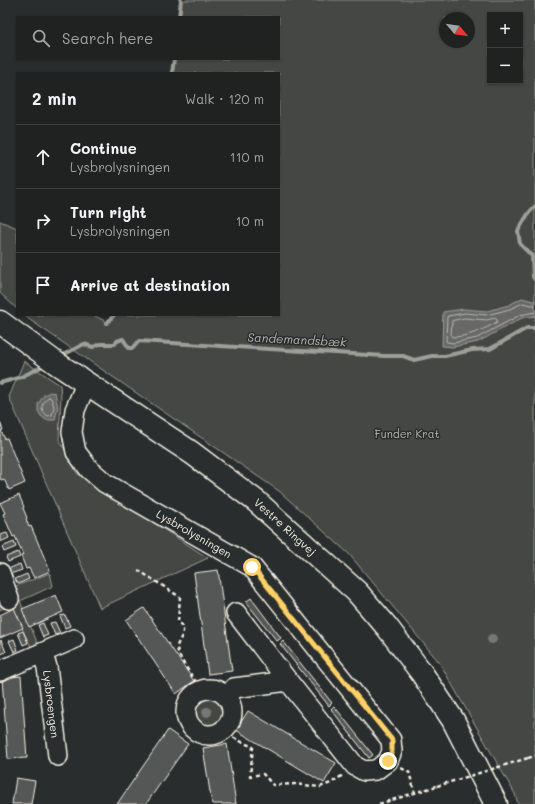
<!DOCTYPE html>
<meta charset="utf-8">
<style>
:root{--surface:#202222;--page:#282a2a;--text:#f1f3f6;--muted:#a2a4a5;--line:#3d3f40}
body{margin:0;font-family:Mali,sans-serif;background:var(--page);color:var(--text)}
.controls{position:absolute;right:12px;top:12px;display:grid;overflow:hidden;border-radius:0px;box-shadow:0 1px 3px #0004}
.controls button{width:36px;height:36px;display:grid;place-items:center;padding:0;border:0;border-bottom:1px solid var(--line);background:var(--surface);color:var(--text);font:20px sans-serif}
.compass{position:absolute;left:439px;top:12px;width:36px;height:36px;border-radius:50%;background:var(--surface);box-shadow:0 1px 3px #0004;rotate:119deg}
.stop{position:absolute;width:12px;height:12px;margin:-9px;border:3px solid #ffd166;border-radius:50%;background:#fff}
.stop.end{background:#ffd166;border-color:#fff;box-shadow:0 1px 4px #0008}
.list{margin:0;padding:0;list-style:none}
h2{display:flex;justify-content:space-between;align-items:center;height:52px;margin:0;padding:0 16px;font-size:17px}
h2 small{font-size:13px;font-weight:400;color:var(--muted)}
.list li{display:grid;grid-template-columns:26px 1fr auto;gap:12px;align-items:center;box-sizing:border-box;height:64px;padding:0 16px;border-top:1px solid var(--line)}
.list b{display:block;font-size:15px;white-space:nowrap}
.list p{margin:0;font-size:13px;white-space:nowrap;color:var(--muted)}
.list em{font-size:13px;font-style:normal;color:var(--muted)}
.icon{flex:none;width:22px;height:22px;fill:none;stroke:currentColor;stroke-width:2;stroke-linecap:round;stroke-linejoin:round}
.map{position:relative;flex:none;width:535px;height:804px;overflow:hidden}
.search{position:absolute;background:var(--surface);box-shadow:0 1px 3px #0004;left:16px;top:16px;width:264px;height:44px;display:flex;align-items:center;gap:10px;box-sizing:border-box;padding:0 14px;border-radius:0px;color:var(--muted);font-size:15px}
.panel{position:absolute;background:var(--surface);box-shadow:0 1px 3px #0004;left:16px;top:72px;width:264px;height:244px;border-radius:0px}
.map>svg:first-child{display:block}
</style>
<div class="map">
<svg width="535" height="804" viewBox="0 0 535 804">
<rect width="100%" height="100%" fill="#2a2d2e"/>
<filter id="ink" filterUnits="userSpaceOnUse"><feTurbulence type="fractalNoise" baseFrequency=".025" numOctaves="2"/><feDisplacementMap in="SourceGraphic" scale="8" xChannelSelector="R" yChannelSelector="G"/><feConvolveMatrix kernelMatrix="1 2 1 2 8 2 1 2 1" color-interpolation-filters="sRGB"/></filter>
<g filter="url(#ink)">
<!-- green -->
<path fill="#444645" stroke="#9c9c96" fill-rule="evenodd" d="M181 0H535V804H518L515 794 439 662 349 554 279 491 30 320 24 315H93L107 322 114 315H279V73H172L174 59H279V17H179ZM490 15H520V81H490ZM445 18H469V42H445Z
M0 221 17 228V309L0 293Z
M24 361 60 385 61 395 59 439 77 473 208 558 100 608 9 397Z
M50 573 53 586 20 601 39 647 32 649 11 605 0 610V596L11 588Z
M190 710a16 16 0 1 1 32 0a16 16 0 1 1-32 0Z"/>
<!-- water -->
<path fill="#676866" stroke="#9f9f9a" d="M522 298 533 301 535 300V316L522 318 478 342 453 347 442 346 443 312 464 309 487 311 509 305Z
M50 392 55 393 58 407 55 420H46L41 416 38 411V404L44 395Z"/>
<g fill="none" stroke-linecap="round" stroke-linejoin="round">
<!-- shore -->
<path stroke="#bcbab4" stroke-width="1" d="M535 305H532L523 303 510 309 487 315 465 313 448 316 447 317 446 341 447 342 453 343 477 338 520 315 535 312
M465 318 487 320 495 318 497 320V322C483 330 468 337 452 337L451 335 452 321Z
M49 397 51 398 54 407 52 415 48 416C39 410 41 403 49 397Z"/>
<!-- stream -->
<path stroke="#9f9f9a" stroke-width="4" d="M179 17 181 0
M172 73 174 59
M535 206 528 214 518 231 520 244 532 256 533 277 535 280
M107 323 114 315
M63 355 84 344 93 347 100 344H115L117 341 123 339 129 348H133L139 341 385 356H403L414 360 432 356H445L472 350 490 349 527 328H535
M0 383 21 377 41 367"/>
</g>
<!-- building -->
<path fill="#555756" stroke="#f4f1e8" d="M0 422 3 430 1 431 5 439 7 438 25 483 9 490 4 479 1 480 0 477Z
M19 495 24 507 23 508 27 518 26 519 29 527 31 526 50 571 34 578 29 568 26 569 21 556 23 555 15 536 13 537 3 514 5 513 0 503Z
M7 533 9 538 0 542V535Z
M14 542 16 547 4 552 2 547Z
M18 552 20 557 8 562 6 557Z
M20 564 22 570 10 574 8 569Z
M218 570 232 671 208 674 194 573Z
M27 574 29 579 18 584 15 579Z
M56 595 63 612 29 627 22 609Z
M251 598 281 638 277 641 246 602Z
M14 608 23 628 0 638V615Z
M144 608 194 681 176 694 126 620Z
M65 615 70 626 65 628 60 616Z
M55 622 60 633 55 635 50 623Z
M43 623 48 635 43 637 38 625Z
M23 631 28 643 23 645 18 633Z
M14 639 18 650 14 652 9 641Z
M1 640 6 652 1 654 0 652V641Z
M283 641 332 703 329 706 280 644Z
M21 676 27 758 8 759 2 678Z
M334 706 373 755 369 758 331 709Z
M248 711 336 763 324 783 236 730Z
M168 730 188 744 146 804H117Z
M227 744 236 804H212L203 748Z
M16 778 35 781 31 804H12Z"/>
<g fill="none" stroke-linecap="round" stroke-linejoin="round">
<defs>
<path id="minor" d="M86 384 75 410 72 432 76 452 89 469 105 483 252 567 391 740 392 751 388 761 376 770 364 771 355 766 288 681 236 613
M0 573 9 599
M42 653 47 667 58 756
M0 671 74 639
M186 712a23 23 0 1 1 46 0a23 23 0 1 1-46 0Z
M227 698 234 688 288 681"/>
<path id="major" d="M0 322 56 363 192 453 256 501 357 592 387 627 421 672 453 720 496 804"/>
</defs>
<!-- minor casing -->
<use href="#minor" stroke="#f4f1e8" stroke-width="22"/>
<!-- major casing -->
<use href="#major" stroke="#f4f1e8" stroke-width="25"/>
<!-- path -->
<path stroke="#f4f1e8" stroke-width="2.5" stroke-dasharray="4 3" stroke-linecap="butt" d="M138 570 180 597 178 622 183 627C184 637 178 640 177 647 177 657 196 681 202 691
M221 731 242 742 253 747 250 776 263 774 273 785 295 784 320 787 331 783 343 775
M528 758 535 756
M401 768 409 772 415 793
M379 804 437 786"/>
<!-- minor -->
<use href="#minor" stroke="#2a2d2e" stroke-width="19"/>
<!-- major -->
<use href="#major" stroke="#2a2d2e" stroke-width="22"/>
<!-- path-bridge -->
<path stroke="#f4f1e8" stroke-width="2.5" stroke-dasharray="4 3" stroke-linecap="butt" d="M437 786 528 758"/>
</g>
<!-- trees -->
<g fill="#777875">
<circle cx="492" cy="639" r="5"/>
<circle cx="207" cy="712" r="5"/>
</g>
</g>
<g fill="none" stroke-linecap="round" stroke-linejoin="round" filter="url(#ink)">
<!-- route -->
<path stroke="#ffd166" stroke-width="5" d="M252 567 392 740V751L388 761"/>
</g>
<g text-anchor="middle" stroke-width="3" stroke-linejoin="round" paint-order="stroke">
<!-- park labels -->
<g font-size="11" fill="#b6b5af" stroke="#2a2d2e">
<text x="407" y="438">Funder Krat</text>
</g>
<!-- street labels -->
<g font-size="11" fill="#f4f1e8" stroke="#2a2d2e">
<text transform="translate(285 527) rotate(42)" y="4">Vestre Ringvej</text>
<text transform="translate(194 534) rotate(30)" y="4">Lysbrolysningen</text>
<text transform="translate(51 704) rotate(83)" y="4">Lysbroengen</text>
</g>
<!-- water labels -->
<g font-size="12" font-style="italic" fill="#b5b3ae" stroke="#2a2d2e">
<text transform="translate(297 340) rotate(3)" y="4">Sandemandsbæk</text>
</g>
</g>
</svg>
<div class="controls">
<button>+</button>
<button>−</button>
</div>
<svg class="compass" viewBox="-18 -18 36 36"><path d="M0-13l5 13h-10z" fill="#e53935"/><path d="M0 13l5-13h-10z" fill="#a2a4a5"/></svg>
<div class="stop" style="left:252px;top:567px"></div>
<div class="stop end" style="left:388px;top:761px"></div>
<div class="search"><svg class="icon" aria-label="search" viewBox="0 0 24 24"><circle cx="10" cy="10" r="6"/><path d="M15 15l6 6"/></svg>Search here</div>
<section class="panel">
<h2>2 min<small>Walk · 120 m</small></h2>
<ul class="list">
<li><svg class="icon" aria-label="ahead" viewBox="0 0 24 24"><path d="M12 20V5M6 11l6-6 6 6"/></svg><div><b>Continue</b><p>Lysbrolysningen</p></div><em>110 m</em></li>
<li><svg class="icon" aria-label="right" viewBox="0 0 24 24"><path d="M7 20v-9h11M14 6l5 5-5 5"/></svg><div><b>Turn right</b><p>Lysbrolysningen</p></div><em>10 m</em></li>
<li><svg class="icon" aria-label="arrive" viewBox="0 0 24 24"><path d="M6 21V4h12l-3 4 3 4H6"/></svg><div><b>Arrive at destination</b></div></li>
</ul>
</section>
</div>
